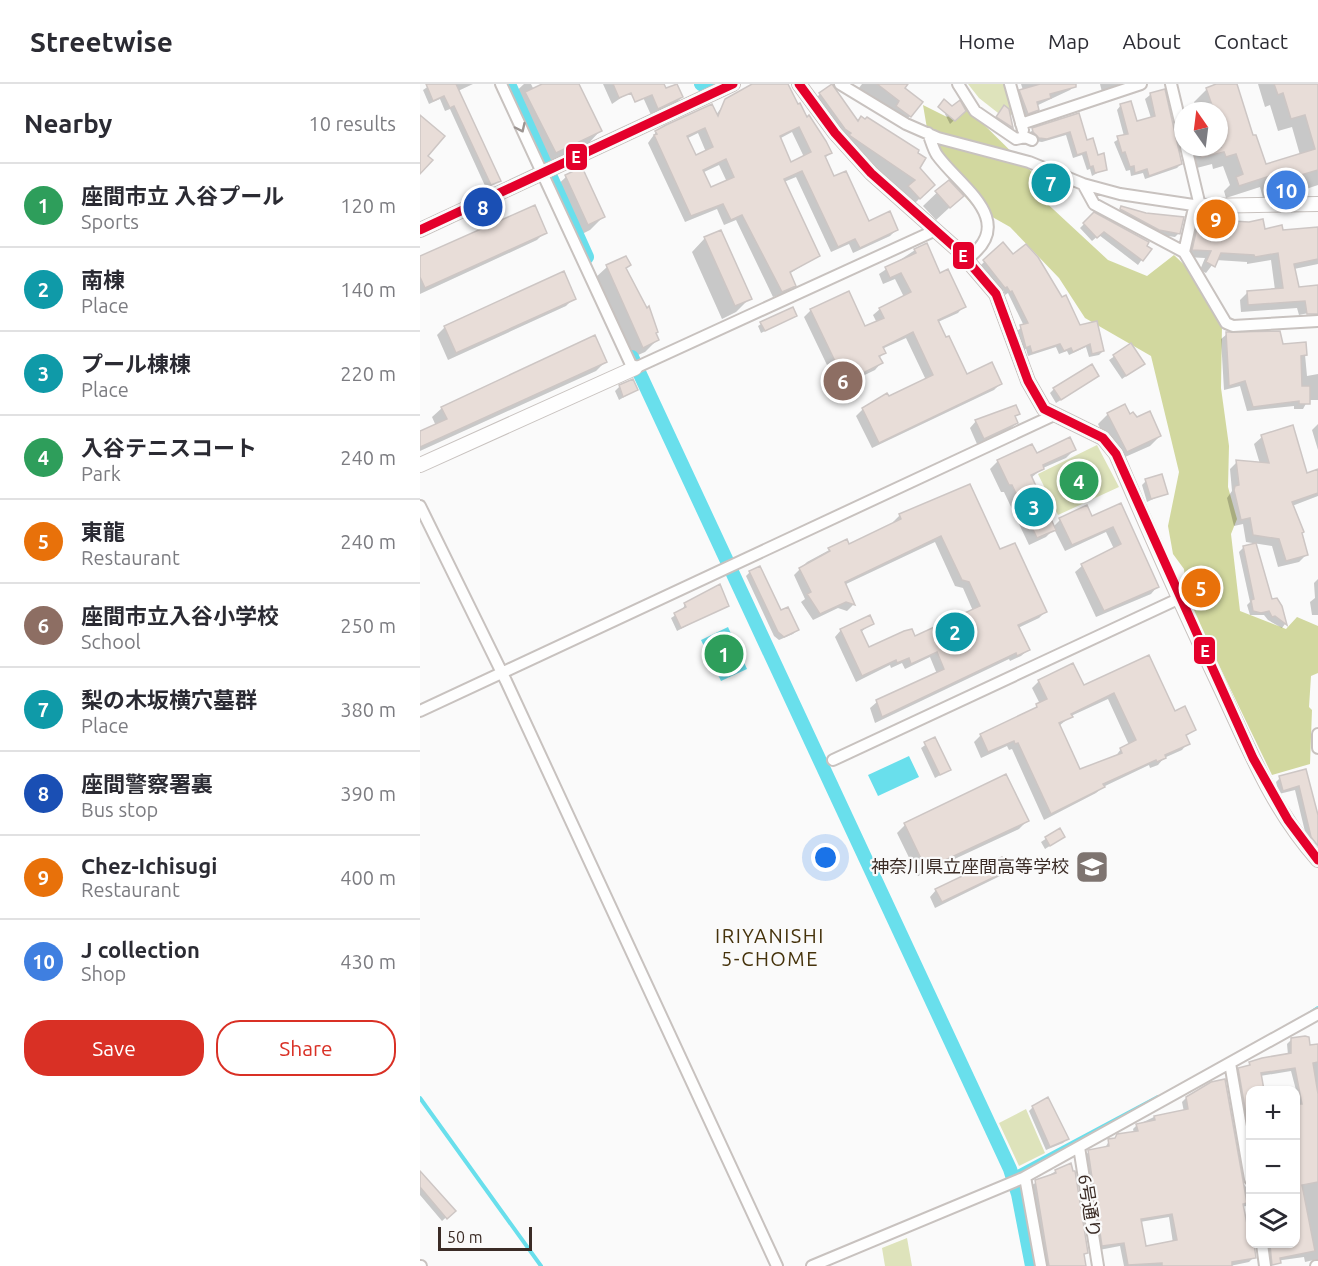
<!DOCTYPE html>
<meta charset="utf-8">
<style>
:root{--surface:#fff;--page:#f2f2f3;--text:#2b2b33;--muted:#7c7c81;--line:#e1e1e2;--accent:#d93025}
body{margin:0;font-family:Ubuntu,"Noto Sans JP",sans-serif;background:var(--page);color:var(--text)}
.controls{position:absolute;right:18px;bottom:18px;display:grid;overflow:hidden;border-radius:12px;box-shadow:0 2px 4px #0004}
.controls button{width:54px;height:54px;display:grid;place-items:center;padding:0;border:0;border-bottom:2px solid var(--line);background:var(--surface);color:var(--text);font:30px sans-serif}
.compass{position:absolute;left:754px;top:18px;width:54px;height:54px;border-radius:50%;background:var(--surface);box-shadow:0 2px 4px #0004;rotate:346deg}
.scale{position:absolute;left:18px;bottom:15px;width:94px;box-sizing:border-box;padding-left:6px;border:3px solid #3b2c26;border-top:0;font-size:16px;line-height:21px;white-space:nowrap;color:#3b2c26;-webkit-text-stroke:4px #fafafa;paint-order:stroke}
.you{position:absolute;left:406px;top:774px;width:21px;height:21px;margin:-15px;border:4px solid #fff;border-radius:50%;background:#1a73e8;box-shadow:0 0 0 9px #1a73e833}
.badge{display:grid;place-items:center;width:39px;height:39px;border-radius:50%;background:var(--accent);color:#fff;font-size:20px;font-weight:700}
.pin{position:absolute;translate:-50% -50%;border:3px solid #fff;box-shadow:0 2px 6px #0006}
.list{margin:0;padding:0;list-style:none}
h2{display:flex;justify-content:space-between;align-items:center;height:78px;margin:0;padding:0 24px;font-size:26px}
h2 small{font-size:20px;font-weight:400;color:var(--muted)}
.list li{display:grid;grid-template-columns:39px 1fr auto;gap:18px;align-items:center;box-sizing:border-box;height:84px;padding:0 24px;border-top:2px solid var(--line)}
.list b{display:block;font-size:22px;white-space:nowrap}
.list p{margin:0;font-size:20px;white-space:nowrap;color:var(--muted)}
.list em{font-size:20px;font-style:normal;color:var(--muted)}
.actions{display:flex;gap:12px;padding:18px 24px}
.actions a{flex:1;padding:14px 0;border:2px solid var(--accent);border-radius:24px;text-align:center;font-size:21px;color:var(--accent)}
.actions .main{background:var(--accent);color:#fff}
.icon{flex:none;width:33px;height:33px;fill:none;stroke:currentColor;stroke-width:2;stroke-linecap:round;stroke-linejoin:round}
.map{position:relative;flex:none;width:898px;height:1182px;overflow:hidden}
header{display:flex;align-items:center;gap:36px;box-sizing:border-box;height:84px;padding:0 30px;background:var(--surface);border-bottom:2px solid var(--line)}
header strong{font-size:28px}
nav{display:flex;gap:33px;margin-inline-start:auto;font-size:21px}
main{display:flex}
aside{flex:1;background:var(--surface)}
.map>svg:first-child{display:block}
</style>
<header>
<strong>Streetwise</strong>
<nav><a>Home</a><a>Map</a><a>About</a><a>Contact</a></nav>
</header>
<main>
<aside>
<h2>Nearby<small>10 results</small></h2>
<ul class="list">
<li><span class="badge" style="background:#2e9e5b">1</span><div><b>座間市立 入谷プール</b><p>Sports</p></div><em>120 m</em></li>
<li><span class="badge" style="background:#0f9aa8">2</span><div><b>南棟</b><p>Place</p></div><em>140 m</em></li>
<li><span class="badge" style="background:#0f9aa8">3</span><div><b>プール棟棟</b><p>Place</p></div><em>220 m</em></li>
<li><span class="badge" style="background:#2e9e5b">4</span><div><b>入谷テニスコート</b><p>Park</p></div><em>240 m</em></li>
<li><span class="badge" style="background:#e8710a">5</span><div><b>東龍</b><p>Restaurant</p></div><em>240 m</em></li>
<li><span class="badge" style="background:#8d6e63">6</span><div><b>座間市立入谷小学校</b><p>School</p></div><em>250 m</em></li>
<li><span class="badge" style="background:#0f9aa8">7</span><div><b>梨の木坂横穴墓群</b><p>Place</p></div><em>380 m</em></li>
<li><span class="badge" style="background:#1a4fb4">8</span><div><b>座間警察署裏</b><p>Bus stop</p></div><em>390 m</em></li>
<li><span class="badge" style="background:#e8710a">9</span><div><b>Chez-Ichisugi</b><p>Restaurant</p></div><em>400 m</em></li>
<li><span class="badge" style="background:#3f7fe0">10</span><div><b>J collection</b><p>Shop</p></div><em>430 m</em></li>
</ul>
<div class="actions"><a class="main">Save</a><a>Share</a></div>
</aside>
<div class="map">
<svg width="898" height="1182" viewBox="0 0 898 1182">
<rect width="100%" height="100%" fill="#fafafa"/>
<!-- green -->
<path fill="#dee3bb" d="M548 0H585L593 29 587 36 559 14Z
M677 361 699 403 638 431 618 390Z
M606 1025 625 1069 599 1082 579 1039Z
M487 1154 492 1182H465L462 1164Z"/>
<!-- forest -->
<path fill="#d2d89f" d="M542 19 627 103 620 113 688 176 727 192 754 171 783 199 802 241 801 304 809 362 808 403 817 435 811 450 820 527 866 545 877 533 898 542V589L891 592 889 623 892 626 890 680 852 691 767 515 764 485 753 470 748 442 759 388 731 272 665 234 639 194 590 143 553 122 512 74 503 21 527 33Z"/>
<!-- water -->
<path fill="#69dfec" d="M308 543 327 585 301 597 281 556Z
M489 672 499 693 458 712 448 691Z"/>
<!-- shadow -->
<path fill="#0003" fill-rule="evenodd" d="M12 0H53L38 7 79 96 75 100 66 104 30 25 25 27 20 15 9 20 3 6Z
M104 0H111L114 6 125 0H158L180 47 167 61 122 81 89 14Z
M183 0H203L208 9 192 20Z
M217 0H242L245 6 262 13 255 20 231 31Z
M337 0H363L410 69 404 75 414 94 448 139 477 145 470 152 433 169 429 160 411 168 376 93 364 98 399 171 369 190 374 201 368 208 353 213 316 136 304 141 297 125 265 138 228 59 236 48 296 31 306 17ZM372 48 384 73 370 80 359 55ZM278 49 286 68 275 73 266 55ZM299 81 307 98 290 105 282 89Z
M442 0H485L483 5 490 32 480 42 470 28 439 4Z
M601 0H656L650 6 616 22 617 26 611 32 599 34 594 14 603 6Z
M680 0H700L682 8Z
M800 0H815L832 53 845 82 880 71 872 43 858 47 850 21 845 23 838 0H898V101L886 105 884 98 843 114 840 103 806 114 804 107 810 101 803 82 793 85 792 80 769 86 764 67 758 68 761 80 757 84 725 95 723 89 711 92 710 86 706 87 694 58 704 52 697 26 701 21 716 39 731 34 725 15 730 11 743 7 753 49 763 39V63H799V27H777L774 18 787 5Z
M400 10 437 38 445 37 498 85 501 113 488 126 478 115 484 109 419 64 420 61 388 22Z
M530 26 544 27 530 40 525 30Z
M658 31 666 58 686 84 672 92 670 85 667 86 662 71 653 74 646 51 622 58 615 57 609 49 613 46Z
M161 85 183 133 170 146 154 154 132 106 146 93Z
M528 98 542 112 516 136 503 122Z
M702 124 759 149 755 153 734 150 697 128Z
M674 130 729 165 718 181 679 151 672 157 660 144Z
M780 137 862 148 898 145V180L874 185 878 205 898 201V227L879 231 877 224 821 228 820 216 827 209 855 206 851 176 827 180V178L796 176 786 189 780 186 785 174 766 173 772 144Z
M125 148 117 156 0 210V174Z
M285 154 330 214 316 228 302 235 272 168Z
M583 160 683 267 679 271 669 273 666 263 649 271 647 267 639 270 636 263 608 272 606 265 602 267 597 247 604 242 588 209 585 211 583 206 581 207 561 181Z
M495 166 519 191 544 222 538 229 518 238 547 292 580 300 574 306 452 364 436 332 443 325 506 296 486 254 462 265 464 269 459 274 461 279 455 286 418 304 384 233 391 226 445 244 457 239 453 231 460 225 484 213 475 195 463 200 459 190Z
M206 174 205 185 237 256 225 268 211 274 175 194 187 183Z
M154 214 146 222 28 276 17 251 25 243Z
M375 232 341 249 338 242 341 240Z
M807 250 862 261 884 260 887 292 898 290V316H888L883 325H874V322L827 327 820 302 804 306 801 255Z
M711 261 723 280 702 295 689 276Z
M186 277 176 287 0 367V349L16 342 12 333 22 324Z
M678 292 636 319 630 309 634 305Z
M200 302 216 306 199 316 195 307Z
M599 330 594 334 597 339 590 345 557 360 550 344 556 337Z
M688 330 709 331 740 352 730 362 696 377 678 340Z
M898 340V366L892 346Z
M842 353 886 391 898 386V412L872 422 886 471 879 478 858 483 852 462 826 458 823 440 814 442 807 414 812 407 810 385 817 378 840 380 834 360Z
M654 366 646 374 623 384 611 394 633 443 640 436 671 434 700 421 737 503 731 510 676 533 655 488 662 482 694 465 686 448 645 467 634 445 626 453 609 461 584 408H581L570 385 578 377Z
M726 397 746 409 727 418 722 401Z
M480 431 579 467 625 528 619 534 598 544 608 566 601 572 590 577 589 575 455 639 450 624 457 618 517 590 510 573 485 585 482 579 471 584 470 581 436 598 415 553 421 546 452 539 441 548 448 565 494 554 553 527 543 504 535 502 515 458 424 501 433 521 427 527 418 524 393 536 381 518 385 515 374 491 387 478 426 457 428 462 474 440 473 438Z
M835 461 851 517 861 522 865 540 862 544 848 536 844 531H830L827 521 830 518 819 468 823 464Z
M330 488 377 546 373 550 359 556 354 552 326 492Z
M898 495V531H892L890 518 895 514 894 499Z
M299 502 307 521 257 547 251 534 262 527 265 520Z
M728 573 754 629 774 646 765 653 768 659 762 666 744 674 738 681 730 684 729 681 683 703 676 709 624 736 592 665 589 666 587 662 561 674 554 658 561 651 610 628 620 620 612 604 619 597 663 603ZM688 615 709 661 701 665 695 673 660 687 639 642 651 632Z
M514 655 529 686 515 694 501 664Z
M884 687 898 740V753L887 756 875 706 859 710 856 698 860 694Z
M607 737 599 745 498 792 477 749 485 741Z
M639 746V756L625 765 621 758Z
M587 786 580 792 515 824 510 813 516 806Z
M871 956 889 963 898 961V1175L885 1178 884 1173 849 1178 846 1160H876V1006L871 987 840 992 843 1006H830V1079L815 989 830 980 868 971 867 960Z
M766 1014 821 1097 826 1103H830V1121L822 1123 833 1174 829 1178 810 1182H704L700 1162 679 1166 664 1072 669 1068 685 1064 689 1057 714 1049 713 1045 717 1041 734 1033 764 1028 762 1018ZM749 1133 753 1159 725 1163 720 1138Z
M613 1023 647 1055 643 1059 626 1066 609 1027Z
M636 1087 667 1168 663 1172 664 1182H624L612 1101Z
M0 1089 33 1127 22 1137 0 1111Z"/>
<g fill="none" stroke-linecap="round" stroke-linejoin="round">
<!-- stream -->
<path stroke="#69dfec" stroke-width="4" d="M889 930 898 924
M0 1014 121 1182
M592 1091 738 1013"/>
<!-- canal -->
<path stroke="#69dfec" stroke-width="14" d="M89 0 167 173
M281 0 288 4
M212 273 590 1085 598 1110 612 1182"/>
</g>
<!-- building -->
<path fill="#e8ddd8" stroke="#cdc6c4" stroke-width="1.5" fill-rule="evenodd" d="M6 0H36L81 97 71 101 34 22 30 24 24 12 13 17Z
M122 0H159L182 47 136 69 105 8Z
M193 0H244L246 4 257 0 263 13 238 25 232 11 215 18 211 9 199 14Z
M332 0H368L378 20 380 19 387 33 389 31 406 57 412 69 405 72 414 92 426 87 449 137 470 127 478 146 440 164 435 155 418 163 382 87 364 95 400 172 370 188 376 202 362 208 322 131 311 136 303 120 271 132 234 51 237 50 235 47 246 41 292 20 298 32 305 15ZM379 43 391 68 371 78 360 52ZM285 44 293 63 276 71 267 52ZM306 75 314 93 291 103 283 86Z
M412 0 438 37 441 32 445 35 447 33 499 66 498 69 506 74 500 84 515 101 500 115 488 102 495 96 429 51 431 49 425 45 399 9Z
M457 0H488L485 4 503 18 491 33 476 22 479 17Z
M620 0H656V3L630 10 631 14 617 18 619 26 608 30 599 6Z
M796 0H817L833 51H836L846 80 895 65 885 31 871 35 863 9 858 11 854 0H898V86L874 93 875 97 856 102 853 91 819 102 816 93 823 90 816 70 806 73 804 68 781 74 779 63H801L799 27H794L786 4Z
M745 5 762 80 729 92 727 85 715 89 714 82 710 83 705 68 702 69 697 52 708 50 700 20 711 17 717 37 735 32 730 9Z
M524 15 532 22 540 16 546 27 535 37 518 23Z
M584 21 589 25 593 44 576 33Z
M659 29 667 56 673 54 678 71 684 69 687 86 675 89 673 82 670 83 666 68 657 71 650 48 627 55 619 54 613 48 612 44Z
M0 31 25 52 8 72 13 76 0 90Z
M162 83 185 133 168 141 145 91Z
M529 96 544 112 530 124 515 107Z
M115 121 127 149 5 204 0 193V172Z
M701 122 726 129 764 133 760 150 739 146 700 125Z
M674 128 729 158 727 162 732 165 723 177 684 148 677 154 663 139Z
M779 135 829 138 843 135 845 145 862 141 863 146 898 143V175L874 180 879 203 898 201V230H887L885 217 828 221 827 207 863 204 858 169 835 173 834 171 801 169 795 183 786 178 791 167 772 166Z
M301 146 332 215 315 222 284 153Z
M583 158 593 170 606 160 618 173 642 213 646 211 660 241 677 237 684 267 672 270 670 260 653 268 651 264 644 267 640 260 612 269 610 262 606 264 600 241 608 239 592 207 590 208 587 203 585 204 563 176Z
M507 159 520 189 528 185 546 223 518 236 526 253 529 252 547 290 572 278 582 300 459 359 442 324 467 309 469 312 513 291 493 248 463 263 466 269 459 272 463 279 425 298 390 225 429 207 445 242 464 234 459 224 491 208 481 189 470 194 465 183 496 169 494 165Z
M206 172 211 181 206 184 227 224 229 222 238 248 236 249 239 256 223 264 186 181Z
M144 187 156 215 36 269 24 242Z
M373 223 377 232 345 247 340 238Z
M860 247 863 260 886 258 887 271 881 272 882 302H890V320H879V317L833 323 825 297 809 302 806 248Z
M175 251 187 278 0 363V347L27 335 21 323Z
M711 259 725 280 706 292 693 271Z
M672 280 679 292 641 316 633 304Z
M213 295 218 306 203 313 199 301Z
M705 320 710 330 713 328 717 333 730 327 741 352 707 368 687 329Z
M596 321 600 330 595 332 598 339 564 355 555 336Z
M873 341 887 389 898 385V409L872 418 884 448 882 449 888 471 866 477 859 455 833 451 830 434 821 436 814 406 815 402 819 401 816 376 849 379 841 351Z
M650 353 656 366 623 381 624 385 611 391 636 446 617 454 592 401H589L577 376 612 360 617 369Z
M742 390 748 410 731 415 725 395Z
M550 400 580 465 595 459 627 528 598 541 610 566 597 572 596 569 462 633 456 616 524 585 517 568 491 580 489 574 477 579 476 576 442 592 420 545 450 531 454 540 441 546 449 563 484 547 492 545 495 552 560 522 549 498 542 496 521 452 425 498 435 521 426 518 400 530 387 510 391 508 379 484 410 467 408 464 427 455 429 460 481 435 479 430Z
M701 419 739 503 684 527 661 480 701 460 693 443 652 461 639 434 667 421 672 432Z
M836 459 852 515 857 514 862 522 867 541 855 532 852 533 849 527 841 529 833 527 831 516 834 515 823 462Z
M340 482 361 526 368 523 379 546 364 553 358 548 329 487Z
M300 500 309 522 261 544 254 529 266 523 264 519Z
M729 571 755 627 765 622 776 646 766 651 770 660 745 671 746 674 737 678 736 676 683 700 685 703 631 730 598 659 595 660 594 657 568 668 560 650 617 623 616 620 627 615 618 596 653 579 664 601ZM694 609 716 656 700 664 702 669 660 685 639 639 653 633 651 630Z
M515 653 531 686 520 691 504 658Z
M886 685 898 731V762L891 753 879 702 863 707 859 692Z
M586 690 609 737 506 785 484 739Z
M640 744 645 753 630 762 625 753Z
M582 773 589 786 522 818 515 805Z
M885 952 889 953 890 961 898 960V978L893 979 898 1010V1098L882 1101 895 1167 860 1174 861 1179 852 1181 850 1161 876 1160V1020H882L875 984 841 989 844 1006H831L829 1047 818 984 830 981 829 978 842 974 871 969V954Z
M805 995 827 1119 823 1120 831 1160H834L836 1174 812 1178V1182H742V1179L708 1181 704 1159 682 1162 668 1066 689 1062 688 1055 695 1054 697 1050 718 1047 716 1040 735 1036 734 1032 768 1025 766 1013 791 998ZM752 1130 757 1156 726 1162 721 1135Z
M628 1013 649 1055 630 1063 612 1022Z
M651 1079 653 1087H655L668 1169 664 1170 666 1182H629L615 1096 636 1089 635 1086Z
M0 1087 36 1127 27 1135 0 1103Z"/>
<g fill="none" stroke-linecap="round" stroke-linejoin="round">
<defs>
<path id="street" d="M81 0 213 285
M420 0 486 40 518 54 609 78 663 100 700 110 780 122
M538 0 555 27 596 55 605 53 612 56
M590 0 603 46
M751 0 763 50
M601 40 721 0
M508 49C511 56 513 65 517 71 540 103 599 137 547 175
M663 100 674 120 764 168 806 239 813 242 898 237
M764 168 773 128 780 122 766 63
M215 284 516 146
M0 422 86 597 357 1182
M0 627 632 332
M898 650V664
M413 676 758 515
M810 979 830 1095
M659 1063 678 1182
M605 1093 621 1182
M842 1160 845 1182
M0 1182H1
M392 1182 603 1094 898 930
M896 1182H898"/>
<path id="secondary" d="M379 0 415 49 451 89 540 168 576 210 608 297 624 325 683 354 696 370C730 450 765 529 802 607 831 669 852 724 898 776
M780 122 898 120
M0 146 313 0
M0 381 215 284"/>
</defs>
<!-- street casing -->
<use href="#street" stroke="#c8c2bf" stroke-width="14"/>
<!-- secondary casing -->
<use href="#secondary" stroke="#c8c2bf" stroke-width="16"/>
<!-- street -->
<use href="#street" stroke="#fefefe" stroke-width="10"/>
<!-- secondary -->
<use href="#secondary" stroke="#fefefe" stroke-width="14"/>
<defs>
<path id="bus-1" d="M379 0 415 49 451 89 540 168 576 210 608 297 624 325 683 354 696 370 833 674 868 736 898 776
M0 146 313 0"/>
</defs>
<!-- bus-1 casing -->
<use href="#bus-1" stroke="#fafafa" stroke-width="14"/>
<!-- bus-1 -->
<use href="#bus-1" stroke="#e4002b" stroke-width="9"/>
</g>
<!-- one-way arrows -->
<defs><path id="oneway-chevron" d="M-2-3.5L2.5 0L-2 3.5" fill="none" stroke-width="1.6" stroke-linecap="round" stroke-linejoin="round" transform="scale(1.5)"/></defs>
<use stroke="#9c9592" href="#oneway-chevron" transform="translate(101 44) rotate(65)"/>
<!-- icons -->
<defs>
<symbol id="school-square" viewBox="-11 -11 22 22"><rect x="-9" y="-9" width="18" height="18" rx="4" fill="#7e7470" stroke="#fafafa"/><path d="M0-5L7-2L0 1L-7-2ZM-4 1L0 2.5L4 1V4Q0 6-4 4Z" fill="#fff"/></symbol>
</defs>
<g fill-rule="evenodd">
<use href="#school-square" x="653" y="764" width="38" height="38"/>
</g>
<g text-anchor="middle" stroke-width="4.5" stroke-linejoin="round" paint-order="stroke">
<!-- poi labels -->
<g font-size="18" fill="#3b2c26" stroke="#fafafa" text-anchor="end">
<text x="649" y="789">神奈川県立座間高等学校</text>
</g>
<!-- street labels -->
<g font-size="18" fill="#3b2c26" stroke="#fafafa">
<text transform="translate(669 1122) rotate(81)" y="6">6号通り</text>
</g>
<!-- neighbourhood labels -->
<g font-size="20" letter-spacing="1.5" fill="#45320b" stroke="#fafafa">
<text x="350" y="859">IRIYANISHI<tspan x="350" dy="23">5-CHOME</tspan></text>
</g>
</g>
<g stroke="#fafafa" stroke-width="2">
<rect x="145" y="59" width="23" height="28" rx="6" fill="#e4002b"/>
<rect x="532" y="157" width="23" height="29" rx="6" fill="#e4002b"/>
<rect x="773" y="552" width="23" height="29" rx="6" fill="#e4002b"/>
</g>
<g font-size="16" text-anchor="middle" font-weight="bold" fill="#fff">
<text x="156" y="79">E</text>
<text x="543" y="178">E</text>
<text x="785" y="573">E</text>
</g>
</svg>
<div class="controls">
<button>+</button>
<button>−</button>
<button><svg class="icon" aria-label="layers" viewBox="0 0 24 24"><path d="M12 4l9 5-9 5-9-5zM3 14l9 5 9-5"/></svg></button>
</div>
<svg class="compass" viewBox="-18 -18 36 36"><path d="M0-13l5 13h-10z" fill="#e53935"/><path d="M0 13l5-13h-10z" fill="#7c7c81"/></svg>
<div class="scale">50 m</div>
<div class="you"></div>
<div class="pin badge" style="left:304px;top:570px;background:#2e9e5b">1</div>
<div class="pin badge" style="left:535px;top:548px;background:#0f9aa8">2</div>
<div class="pin badge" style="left:614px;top:423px;background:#0f9aa8">3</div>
<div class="pin badge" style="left:659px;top:397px;background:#2e9e5b">4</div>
<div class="pin badge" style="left:781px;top:504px;background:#e8710a">5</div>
<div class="pin badge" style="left:423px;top:297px;background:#8d6e63">6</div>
<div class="pin badge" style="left:631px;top:99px;background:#0f9aa8">7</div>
<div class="pin badge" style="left:63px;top:123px;background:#1a4fb4">8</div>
<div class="pin badge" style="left:796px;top:135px;background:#e8710a">9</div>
<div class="pin badge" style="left:866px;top:106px;background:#3f7fe0">10</div>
</div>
</main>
